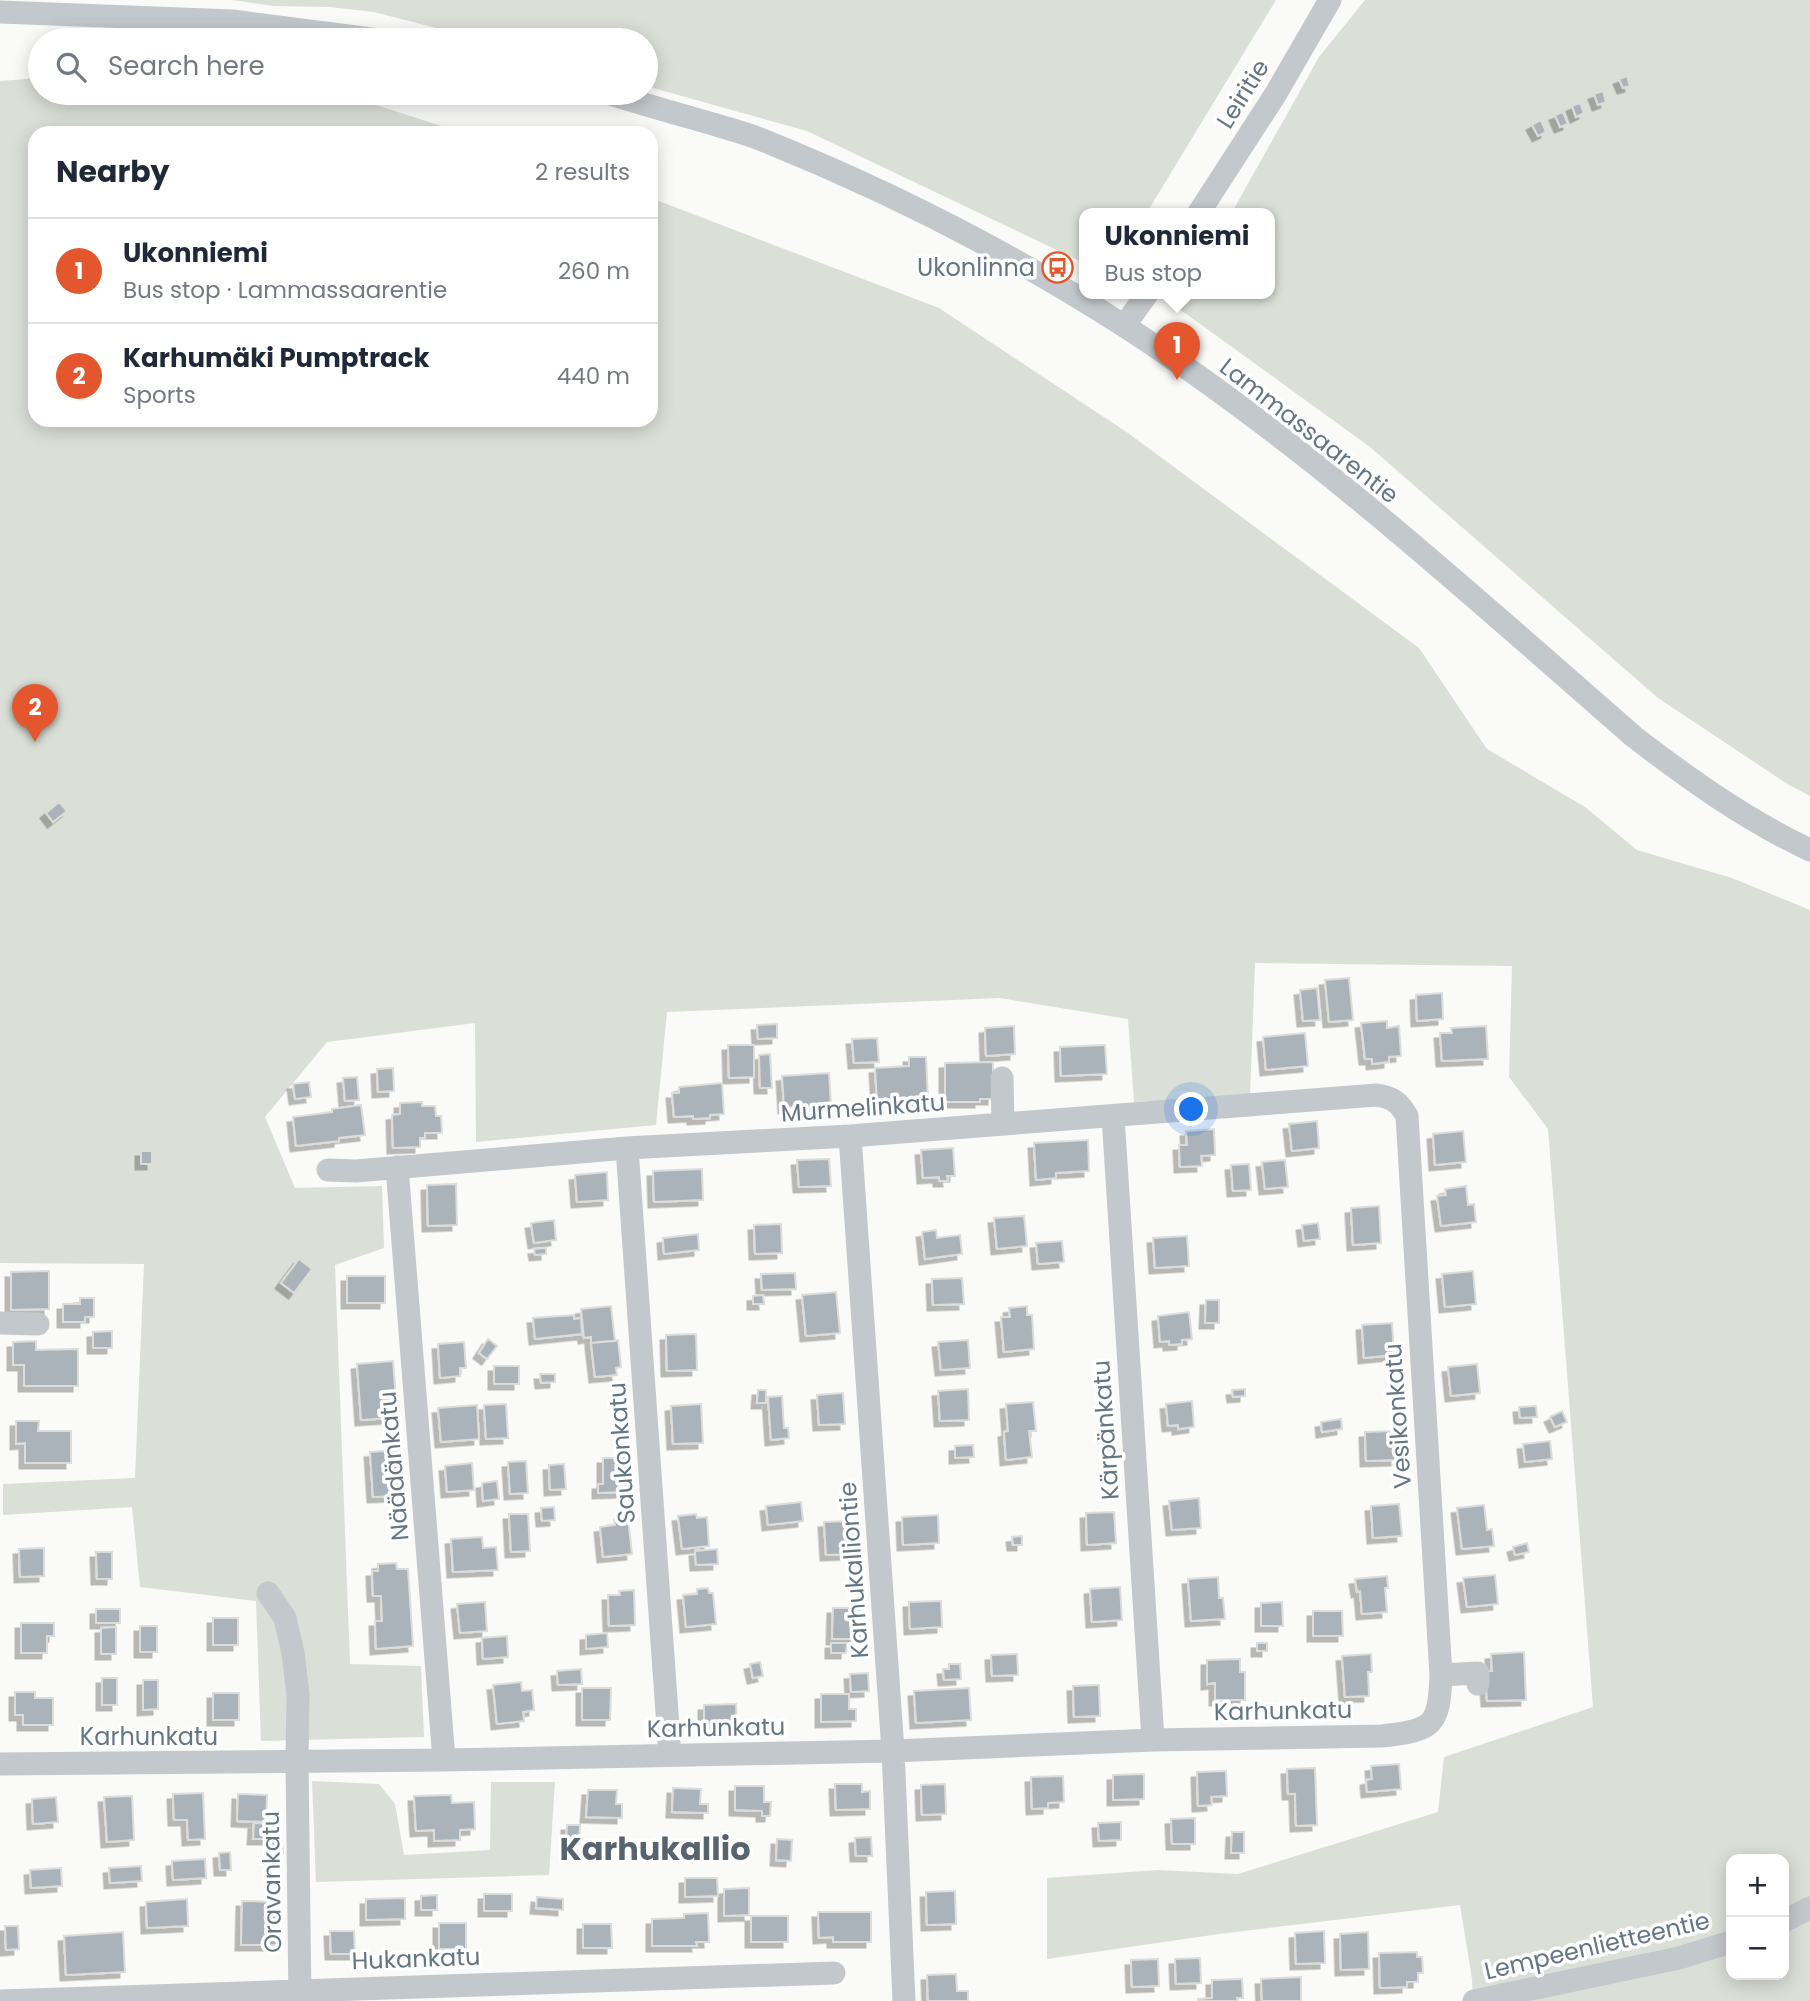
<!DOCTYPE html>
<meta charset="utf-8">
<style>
:root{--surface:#fff;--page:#f6f6f7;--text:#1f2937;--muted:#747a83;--line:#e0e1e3;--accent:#e4572e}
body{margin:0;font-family:Poppins,sans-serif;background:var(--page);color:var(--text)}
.controls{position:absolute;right:21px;bottom:21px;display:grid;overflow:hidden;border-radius:14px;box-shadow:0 4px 18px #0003}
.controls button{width:63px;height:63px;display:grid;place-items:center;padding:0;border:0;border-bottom:2px solid var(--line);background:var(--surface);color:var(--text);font:35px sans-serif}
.you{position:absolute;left:1192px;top:1110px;width:24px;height:24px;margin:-18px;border:5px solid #fff;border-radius:50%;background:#1a73e8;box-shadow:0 0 0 10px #1a73e833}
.badge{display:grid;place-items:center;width:46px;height:46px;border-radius:50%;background:var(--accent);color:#fff;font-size:23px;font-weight:700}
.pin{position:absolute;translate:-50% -58px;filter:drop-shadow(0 2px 4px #0008)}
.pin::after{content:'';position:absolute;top:37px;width:24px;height:21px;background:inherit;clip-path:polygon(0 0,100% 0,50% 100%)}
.popup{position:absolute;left:1079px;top:208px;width:196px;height:91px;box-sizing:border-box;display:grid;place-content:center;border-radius:14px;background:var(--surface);filter:drop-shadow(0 2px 5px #0005);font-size:23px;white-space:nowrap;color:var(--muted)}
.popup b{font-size:26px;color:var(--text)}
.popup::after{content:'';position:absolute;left:50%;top:100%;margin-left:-14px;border:14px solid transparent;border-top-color:var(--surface)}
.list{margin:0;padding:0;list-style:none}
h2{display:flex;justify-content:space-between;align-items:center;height:91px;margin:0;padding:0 28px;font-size:30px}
h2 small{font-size:23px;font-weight:400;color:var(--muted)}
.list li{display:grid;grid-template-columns:46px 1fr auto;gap:21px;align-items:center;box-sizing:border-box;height:105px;padding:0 28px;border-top:2px solid var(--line)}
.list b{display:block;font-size:26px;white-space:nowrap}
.list p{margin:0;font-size:23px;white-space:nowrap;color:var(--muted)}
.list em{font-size:23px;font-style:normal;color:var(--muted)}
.icon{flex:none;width:38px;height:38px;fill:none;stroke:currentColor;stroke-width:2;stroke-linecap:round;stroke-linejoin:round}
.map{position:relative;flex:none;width:1810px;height:2001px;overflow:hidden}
.search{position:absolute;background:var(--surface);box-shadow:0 4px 18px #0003;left:28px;top:28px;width:630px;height:77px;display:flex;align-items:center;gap:18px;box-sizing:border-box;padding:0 24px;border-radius:38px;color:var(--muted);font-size:26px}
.panel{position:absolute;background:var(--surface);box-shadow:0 4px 18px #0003;left:28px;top:126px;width:630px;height:301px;border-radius:21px}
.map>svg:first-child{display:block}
</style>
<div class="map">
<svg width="1810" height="2001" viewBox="0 0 1810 2001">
<defs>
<filter id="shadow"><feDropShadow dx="-5.5" dy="5.5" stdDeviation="0" flood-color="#0004"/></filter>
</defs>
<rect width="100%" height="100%" fill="#fafaf8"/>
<!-- green -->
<path fill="#dadfd7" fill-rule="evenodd" d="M232 0H1276L1146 214H1084V263L807 131 646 86V40H483L374 12 330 7 274 6Z
M1365 0H1810V796L1789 785 1658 698 1370 447 1178 308 1186 294H1270V214H1231L1319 57Z
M40 78V93H339L463 133H35V420H651V198L939 308 1128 433 1419 648 1487 749 1585 807 1637 850 1732 878 1810 910V2001H1473L1472 1979 1460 1905 1219 1934 1047 1959V1878L1158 1870 1238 1874 1438 1812 1444 1757 1593 1707 1548 1129 1509 1077 1512 966 1255 963 1250 1097 1134 1102 1128 1019 1000 998 667 1012 656 1125 476 1142 475 1023 327 1042 265 1117 295 1188 382 1186 384 1248 335 1265 350 1664 421 1666 424 1737 261 1741 256 1601 140 1587 132 1507 3 1515V1484L135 1478 144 1264 0 1263V81ZM1731 1859H1784V1975H1731Z
M312 1781 379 1784 395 1804 404 1855 490 1850 491 1782H555L549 1875 316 1882Z"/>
<!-- building -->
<path fill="#aab3b9" stroke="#dcdcda" stroke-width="2" filter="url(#shadow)" d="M1627 76 1630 86 1623 88 1619 79Z
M1603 91 1606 102 1598 105 1594 94Z
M1580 103 1584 113 1576 117 1572 106Z
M1563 112 1568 124 1560 127 1555 115Z
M1541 120 1546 132 1538 136 1532 125Z
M59 802 67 811 53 822 46 813Z
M1349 978 1353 1020 1329 1022 1325 980Z
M1317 988 1320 1020 1303 1021 1300 990Z
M1442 993 1443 1019 1417 1021 1416 995Z
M1387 1021V1028L1399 1026 1401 1056 1389 1057V1062L1372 1064V1059H1365L1361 1023Z
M777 1024V1038L758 1039 757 1025Z
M1014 1026 1015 1054 986 1056 985 1028Z
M1486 1026 1488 1059 1442 1061 1440 1033H1452L1451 1028Z
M1305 1033 1308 1066 1266 1070 1263 1037Z
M877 1038 879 1062 854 1063 852 1039Z
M728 1045H754V1077L729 1078Z
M1105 1045 1107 1074 1061 1076 1060 1047Z
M770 1054 772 1088H760L759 1055Z
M909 1057H926L928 1099 877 1102 875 1068 909 1066Z
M993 1062V1099H980V1102H945V1063Z
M393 1068 394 1091 378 1092 377 1069Z
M829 1073 831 1105 813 1106V1111L800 1112 799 1107 784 1108 782 1076Z
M357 1077 359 1100 345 1101 343 1078Z
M309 1082 311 1097 295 1099 293 1084Z
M722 1083 724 1114 710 1115V1118L693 1119V1116L674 1117 672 1093H679V1087Z
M422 1102V1106H435L436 1116H441L442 1133H425V1138H420V1147L393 1148 392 1115 400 1114V1103Z
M361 1105 365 1135 339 1138V1141L296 1146 293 1117 332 1112V1109Z
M1317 1121 1319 1148 1292 1151 1289 1124Z
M1214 1129 1215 1155 1201 1156 1202 1166 1180 1167 1179 1145H1187L1186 1131Z
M1463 1131 1466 1162 1435 1165 1433 1134Z
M1088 1140 1089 1171 1056 1173V1178L1036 1180 1034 1143Z
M953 1148 955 1176H947L948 1181H939V1177L923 1178 921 1150Z
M141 1151H152V1164H141Z
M829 1159 831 1186 799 1187 797 1160Z
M1285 1160 1288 1187 1265 1189 1262 1162Z
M1249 1164 1251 1190 1233 1191 1231 1165Z
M702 1169 703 1200 654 1202 653 1171Z
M607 1172 608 1200 577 1202 575 1175Z
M456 1184 457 1225 428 1226 427 1185Z
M1466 1186 1468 1205 1474 1204 1476 1222 1441 1226 1437 1196 1446 1195 1445 1189Z
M1379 1206 1381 1243 1353 1245 1351 1208Z
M1024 1216 1027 1246 997 1249 994 1218Z
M554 1220 556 1240 534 1243 531 1223Z
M1318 1223 1320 1239 1304 1241 1302 1225Z
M781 1224 782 1253 755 1254 754 1225Z
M936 1230 937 1238 960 1235 962 1254 925 1259 922 1232Z
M698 1234 699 1250 664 1254 663 1238Z
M1187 1236 1189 1266 1155 1268 1153 1238Z
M1062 1241 1064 1262 1038 1264 1036 1243Z
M546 1248V1254L535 1255 534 1249Z
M299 1259 312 1269 294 1293 281 1283Z
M49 1271V1309L11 1310V1272Z
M1473 1271 1476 1304 1445 1307 1442 1274Z
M795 1273 796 1289 762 1290 761 1274Z
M347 1276H385V1303H347Z
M962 1278 964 1304 933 1305 932 1279Z
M836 1292 840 1333 806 1336 802 1295Z
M763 1295 764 1304H753V1296Z
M80 1298H94V1317H85V1322H63V1304H80Z
M1206 1300H1219V1323H1205Z
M611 1306 615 1341 591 1343V1337L584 1338 581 1309Z
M1027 1306V1315H1032L1034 1349 1004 1352 1001 1317H1010L1009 1308Z
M1189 1312 1192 1339 1182 1340V1344L1169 1345V1341L1160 1342 1158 1316Z
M574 1315V1319L581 1318 582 1334 535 1339 533 1318Z
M1392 1323 1394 1355 1364 1358 1362 1325Z
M112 1331V1348H93V1332Z
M696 1334 697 1370 667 1371 666 1335Z
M488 1339 497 1346 487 1359 479 1353Z
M618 1340 621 1367 616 1368 617 1375 595 1377 591 1343Z
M968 1340 970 1368 941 1370 938 1342Z
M36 1341V1350L78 1349V1386H24V1365H13V1342Z
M464 1342 466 1368H460V1376L440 1378 438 1344Z
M393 1361 396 1400H390L391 1418 361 1420 357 1364Z
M1477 1364 1480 1393 1451 1396 1448 1367Z
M494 1366H519V1384H494Z
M540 1374H555V1382L541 1383Z
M968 1389 969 1420 940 1421 938 1391Z
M1245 1389V1396L1233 1397 1232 1390Z
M758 1390H766V1403H757Z
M843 1393 845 1424 819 1425 817 1395Z
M782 1396 784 1428H788L789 1438 771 1440 768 1397Z
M1192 1401 1194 1427 1178 1429V1425L1168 1426 1166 1404Z
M1033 1402 1036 1431H1029L1032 1457 1006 1460 1004 1432 1008 1431 1006 1404Z
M506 1404 508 1438 486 1439 484 1405Z
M701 1404 703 1443 673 1444 671 1406Z
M477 1405 479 1439 441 1442 438 1408Z
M1536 1406 1537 1417 1520 1418 1519 1407Z
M1562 1411 1567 1422 1555 1427 1550 1417Z
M1341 1419 1342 1429 1322 1432 1321 1422Z
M16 1421H39L38 1431H71V1463H25V1443L16 1444Z
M1395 1431 1396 1460 1366 1461 1365 1432Z
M1550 1441 1552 1459 1525 1462 1523 1444Z
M973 1445 974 1457 955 1458V1446Z
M400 1450 402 1483H395L396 1496 373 1497 370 1452Z
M603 1458H628V1485L622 1486 623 1492 598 1493V1484H603Z
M526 1461 528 1493 510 1494 508 1462Z
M472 1463 474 1490 447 1492 445 1466Z
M564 1464 566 1489 550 1490 549 1465Z
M497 1481 499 1499 483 1501 482 1483Z
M1199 1498 1201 1528 1172 1530 1169 1501Z
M801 1502 803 1521 768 1525 766 1506Z
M1399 1504 1402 1536 1373 1538 1371 1506Z
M1484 1505 1487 1530 1492 1529 1494 1546 1462 1549 1457 1508Z
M554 1507 555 1520 542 1521 541 1508Z
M1114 1512 1116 1543 1087 1545 1086 1513Z
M509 1514H528L530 1551 511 1552Z
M696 1514 697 1518 707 1517 709 1546 682 1549 678 1516Z
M938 1515 939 1543 903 1545 902 1517Z
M628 1519 632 1554 603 1557 600 1527 615 1525 614 1520Z
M852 1521 853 1554 826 1555 824 1522Z
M1022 1536V1545H1013L1012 1537Z
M482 1537 483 1548 496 1547 498 1570 453 1572 451 1539Z
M1527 1543 1529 1552 1515 1555 1513 1547Z
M44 1548V1576L20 1577 19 1549Z
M717 1549 718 1564 696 1565 695 1551Z
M96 1552H112V1579H97Z
M396 1563 397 1569H408L413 1646 376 1649 375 1621H382L381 1596H373L372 1571H378V1564Z
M1495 1575 1498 1604 1467 1607 1463 1578Z
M1387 1576 1388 1588H1385L1387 1612 1362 1614 1360 1591 1357 1592 1355 1579Z
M1218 1577 1219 1598H1223L1225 1619 1191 1621 1188 1579Z
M1120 1587 1122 1620 1092 1622 1090 1589Z
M708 1588 709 1593H713L716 1624 686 1627 683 1595 697 1594V1589Z
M634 1590 635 1625 609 1626 608 1595H620L619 1591Z
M941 1601 942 1627 910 1629 909 1602Z
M485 1602 487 1631 460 1633 457 1604Z
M1282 1602 1283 1626H1261V1603Z
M833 1608H862L861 1639H832Z
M96 1609H120V1623H96Z
M1313 1611H1342L1343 1636H1313Z
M213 1618H238V1645H213Z
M21 1623H54V1636H47V1653H21Z
M140 1626H157V1652H140Z
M116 1627V1654H101V1628Z
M607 1633 608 1647 586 1649V1635Z
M507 1636 508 1657 483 1659 482 1638Z
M831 1643H847L846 1653H831Z
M1257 1643H1267V1651H1257Z
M1524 1652 1526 1700 1487 1701 1485 1671H1492L1491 1654Z
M1017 1654 1018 1675 992 1676 991 1655Z
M1371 1654 1372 1672H1368L1369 1696 1345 1697 1342 1656Z
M1240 1659V1672H1245V1700H1215V1683L1207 1684V1660Z
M760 1662 763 1676 753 1678 750 1664Z
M949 1664H960L961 1679 944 1680 943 1669H949Z
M581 1669 582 1684 558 1685 557 1671Z
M868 1673 869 1691 851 1692 850 1674Z
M102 1678H117V1705H102Z
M143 1680H158V1709L143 1710Z
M521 1682 522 1691 532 1690 534 1710 523 1712 524 1721 497 1724 493 1685Z
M1099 1685 1100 1716 1074 1717 1073 1686Z
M582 1688H611L610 1720H582Z
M969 1688 971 1720 916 1723 914 1691Z
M15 1692H35V1698H53V1725H23V1715H15Z
M213 1693H239V1720H213Z
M821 1694H849V1709H856V1721L821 1722Z
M736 1704 737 1729 704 1730V1705Z
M1399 1764 1401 1789 1367 1792 1366 1780 1372 1779 1371 1766Z
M1315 1768 1317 1825 1296 1826 1295 1794H1288L1287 1769Z
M1226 1771 1227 1796 1211 1797 1212 1805 1198 1806 1197 1772Z
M1144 1774V1799L1113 1800V1775Z
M1063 1776 1064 1802 1048 1803V1808L1032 1809 1031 1777Z
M835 1784H862V1792L870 1791V1809L836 1810Z
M945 1784 946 1814 922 1815 921 1785Z
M735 1786H764V1802H771L770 1816H762V1811L735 1810Z
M673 1788 701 1789 700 1804H708V1813L672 1812Z
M588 1790H617L616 1804H622V1818L586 1817Z
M203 1793 205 1839 188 1840 187 1820H174L173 1794Z
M238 1794 267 1795 266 1822 237 1821Z
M451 1795 452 1803 474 1802 475 1829 460 1830V1840L434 1841V1830L416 1831 414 1796Z
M132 1796 134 1840 107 1842 104 1797Z
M56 1797 58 1822 33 1824 32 1799Z
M1195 1818V1844H1172L1171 1819Z
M1121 1822V1840L1099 1841 1098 1823Z
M254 1823 271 1824 270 1839H253Z
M567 1825H580L579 1842H566Z
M1232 1832H1244V1853H1231Z
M871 1837 872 1856H856L855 1838Z
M777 1839 792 1840 791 1861 776 1860Z
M282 1840 283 1854 272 1855 271 1841Z
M230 1852 231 1870H220L219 1853Z
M205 1859 206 1878 173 1880 172 1861Z
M141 1866 142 1881 110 1883 109 1868Z
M61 1868 62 1886 31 1888 30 1870Z
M685 1878H717L718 1896 685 1897Z
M749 1888V1915L724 1916V1889Z
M955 1891 956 1924 927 1925 926 1892Z
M484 1894H512V1911H484Z
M437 1895V1910H421V1896Z
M537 1897 563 1899V1910L536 1908Z
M405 1898V1919L366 1920V1899Z
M187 1899 188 1926 147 1928 146 1902Z
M242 1901 278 1902 277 1945H241Z
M818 1912H871V1942H833V1937L819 1938Z
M708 1913 709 1942H696L697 1946H652V1919L684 1918V1914Z
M751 1916H788V1942H751Z
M439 1923H466V1949H439Z
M583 1924H611L612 1948H583Z
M5 1926H18L19 1949 6 1950Z
M330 1931H354L355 1954H331Z
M1324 1931 1325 1963 1296 1964 1295 1933Z
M123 1932 125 1972 66 1975 64 1936Z
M1368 1932 1369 1969 1341 1970 1340 1934Z
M1417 1952V1957H1422L1423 1973H1418V1982H1407V1987L1380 1988 1379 1953Z
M1200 1958 1201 1983 1176 1984 1175 1959Z
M1158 1959 1159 1986 1132 1987 1131 1960Z
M956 1974 957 1991H968V2001H928L927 1975Z
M1301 1977V2001H1262L1261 1979Z
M1242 1979 1243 1998H1237V2001H1198V1999L1212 1998V1980Z"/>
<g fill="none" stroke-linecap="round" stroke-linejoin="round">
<!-- minor -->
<path stroke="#c3c8cc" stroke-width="23" d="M0 12 233 21 379 40
M607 93C642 104 678 114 713 124 729 129 745 133 760 139 887 190 1011 253 1126 327 1308 445 1470 594 1633 736 1689 779 1746 820 1810 850
M1198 214 1275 95 1330 0
M1124 326 1147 294
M1002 1078 1003 1124
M1113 1116 1153 1740
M850 1136 893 1751 904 2001
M627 1148 670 1755
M397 1167 444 1760
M0 1323 38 1324
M268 1593 285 1618 293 1653 298 1694 297 1762 300 2001
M1441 1675 1478 1673V1684
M0 1764 444 1760 893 1751 1153 1740 1382 1736C1433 1730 1439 1727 1441 1675L1407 1116C1399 1102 1392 1097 1376 1095L850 1136 627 1148 356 1171 328 1170
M1784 1921 1810 1908
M0 2001 834 1973
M1474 2001 1679 1958 1731 1942"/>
</g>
<!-- icons -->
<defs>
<symbol id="bus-ring" viewBox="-11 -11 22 22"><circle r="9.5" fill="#fff" stroke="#e4572e" stroke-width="1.5"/><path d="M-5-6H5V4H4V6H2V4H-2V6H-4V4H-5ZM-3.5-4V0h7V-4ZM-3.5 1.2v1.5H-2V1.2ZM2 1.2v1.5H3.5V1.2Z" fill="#e4572e"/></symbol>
</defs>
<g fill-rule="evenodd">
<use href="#bus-ring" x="1040" y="250" width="35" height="35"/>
</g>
<g text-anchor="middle" stroke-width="7" stroke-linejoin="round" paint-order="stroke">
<!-- street labels -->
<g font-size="24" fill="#657683" stroke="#fff">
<text transform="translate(1243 94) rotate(-58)" y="8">Leiritie</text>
<text transform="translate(1309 431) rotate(38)" y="8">Lammassaarentie</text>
<text transform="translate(863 1108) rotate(-4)" y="8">Murmelinkatu</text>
<text transform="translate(1398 1416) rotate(-94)" y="8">Vesikonkatu</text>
<text transform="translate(1106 1430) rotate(-94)" y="8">Kärpänkatu</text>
<text transform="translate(622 1453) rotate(-94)" y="8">Saukonkatu</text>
<text transform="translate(394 1466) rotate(-95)" y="8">Näädänkatu</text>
<text transform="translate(854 1570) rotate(-94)" y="8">Karhukalliontie</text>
<text transform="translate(1283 1711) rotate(-1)" y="8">Karhunkatu</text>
<text transform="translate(716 1728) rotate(-1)" y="8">Karhunkatu</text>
<text x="149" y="1745">Karhunkatu</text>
<text transform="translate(272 1882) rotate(-91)" y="8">Oravankatu</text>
<text transform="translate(1597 1946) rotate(-13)" y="8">Lempeenlietteentie</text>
<text transform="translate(416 1959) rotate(-2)" y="8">Hukankatu</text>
</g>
<!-- poi labels -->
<g font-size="24" fill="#657683" stroke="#fff" text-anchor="end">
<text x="1035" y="276">Ukonlinna</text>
</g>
<!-- district labels -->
<g font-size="32" font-weight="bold" fill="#57646e" stroke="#fff">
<text x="655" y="1860">Karhukallio</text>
</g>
</g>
</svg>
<div class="controls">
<button>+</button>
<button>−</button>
</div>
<div class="you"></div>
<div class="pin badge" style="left:1177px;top:380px">1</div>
<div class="popup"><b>Ukonniemi</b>Bus stop</div>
<div class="pin badge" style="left:35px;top:742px">2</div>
<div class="search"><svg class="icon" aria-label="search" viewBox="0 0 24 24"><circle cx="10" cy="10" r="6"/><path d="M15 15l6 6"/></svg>Search here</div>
<section class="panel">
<h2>Nearby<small>2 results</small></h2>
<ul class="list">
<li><span class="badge">1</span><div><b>Ukonniemi</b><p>Bus stop · Lammassaarentie</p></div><em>260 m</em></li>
<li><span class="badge">2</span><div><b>Karhumäki Pumptrack</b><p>Sports</p></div><em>440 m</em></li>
</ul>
</section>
</div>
